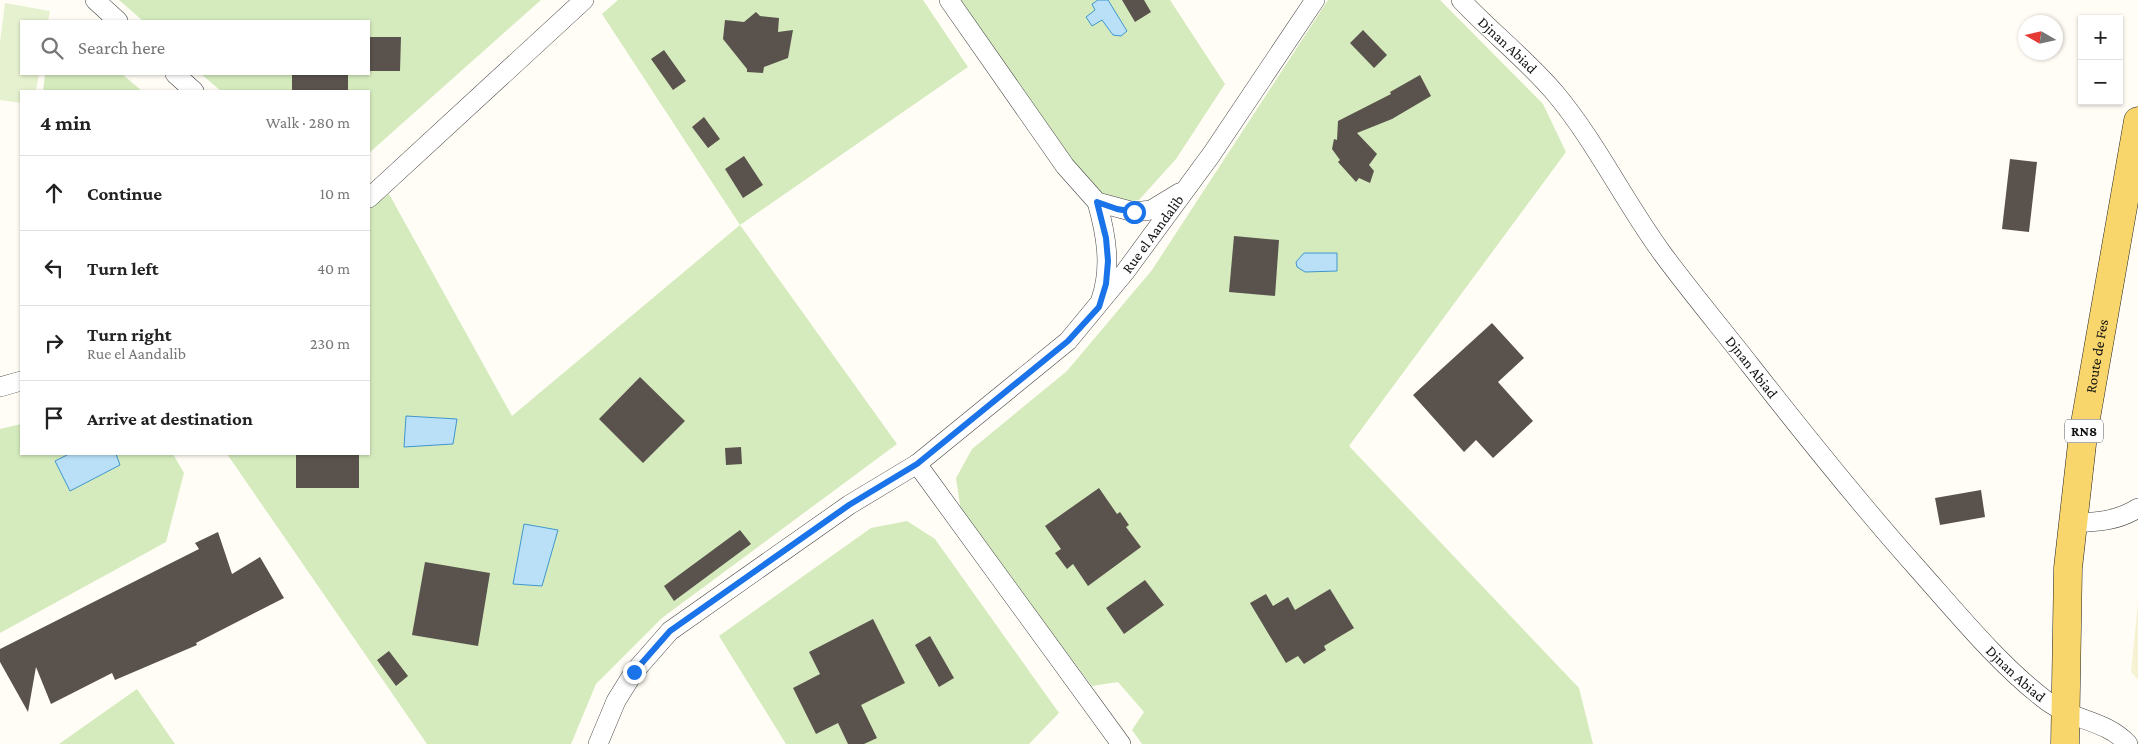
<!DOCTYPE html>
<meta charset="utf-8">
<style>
:root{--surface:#fff;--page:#f6f6f6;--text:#222;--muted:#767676;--line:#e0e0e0}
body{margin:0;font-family:"Crimson Pro",serif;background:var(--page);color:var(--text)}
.controls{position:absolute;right:15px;top:15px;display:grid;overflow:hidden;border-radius:0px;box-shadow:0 1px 4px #0004}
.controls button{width:45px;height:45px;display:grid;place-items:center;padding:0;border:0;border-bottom:1px solid var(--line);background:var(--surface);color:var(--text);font:25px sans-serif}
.compass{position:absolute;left:2018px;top:15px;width:45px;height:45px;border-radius:50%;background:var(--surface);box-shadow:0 1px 4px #0004;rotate:279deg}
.stop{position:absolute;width:15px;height:15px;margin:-11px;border:4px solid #1a73e8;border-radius:50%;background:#fff}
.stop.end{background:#1a73e8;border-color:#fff;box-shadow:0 1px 5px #0008}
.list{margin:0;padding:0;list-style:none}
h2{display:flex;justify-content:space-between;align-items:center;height:65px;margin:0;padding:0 20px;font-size:21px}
h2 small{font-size:16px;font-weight:400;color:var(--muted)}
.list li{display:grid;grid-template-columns:32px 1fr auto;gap:15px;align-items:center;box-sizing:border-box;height:75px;padding:0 20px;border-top:1px solid var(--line)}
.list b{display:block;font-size:19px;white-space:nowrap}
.list p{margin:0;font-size:16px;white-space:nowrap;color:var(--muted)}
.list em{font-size:16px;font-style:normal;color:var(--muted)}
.icon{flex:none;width:28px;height:28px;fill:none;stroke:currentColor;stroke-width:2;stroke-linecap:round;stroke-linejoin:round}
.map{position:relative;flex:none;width:2138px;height:744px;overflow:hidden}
.search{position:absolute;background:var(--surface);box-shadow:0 1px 4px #0004;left:20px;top:20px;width:350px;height:55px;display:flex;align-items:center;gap:12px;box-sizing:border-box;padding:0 18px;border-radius:0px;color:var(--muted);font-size:19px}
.panel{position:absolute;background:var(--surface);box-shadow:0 1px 4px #0004;left:20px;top:90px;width:350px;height:365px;border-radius:0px}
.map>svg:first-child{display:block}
</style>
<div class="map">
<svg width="2138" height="744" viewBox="0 0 2138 744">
<rect width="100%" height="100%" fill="#fffdf5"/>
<!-- farmland -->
<path fill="#f6f3d4" d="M2138 602V680L2131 672Z"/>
<!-- green -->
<path fill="#d5ebbd" d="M119 0H541L369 153V91H221L201 74H369V21H143Z
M618 0H923L968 67 740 225 897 444 662 618 596 684 571 744H427L227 454H369V207L389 194 512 416 740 225 602 14Z
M961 0H1170L1225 84 1176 159 1139 200 1120 203 1104 196 1085 184Z
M1328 0H1440L1543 104 1566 152 1349 446 1579 688 1593 744H1142L1132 730 1144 712 1118 682 1092 686 961 512 956 478 972 449 1067 371 1152 270Z
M45 74H122L142 91H43Z
M21 424V454H173L184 473 166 542 0 633V429Z
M907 521 935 539 1059 713 1029 744H786L719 636 871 528Z
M137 689 175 744H59Z"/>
<!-- pitch -->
<path fill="#e6f2cf" d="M5 3 50 11 48 21H21V74H39L36 91H21V103L0 100V42Z"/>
<!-- water -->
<path fill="#b9e0f7" stroke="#3f96cf" d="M1098 0H1108L1127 31 1121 36 1113 35 1102 20 1092 26 1086 17 1095 10 1092 4Z
M1304 253H1337V271L1305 272 1297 267 1296 262Z
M406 416 457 419 453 444 404 447Z
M69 454H116L120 465 70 491 55 461Z
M524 524 558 530 542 586 513 584Z"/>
<!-- building -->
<path fill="#5a524d" d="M1122 0H1144L1151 12 1135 22Z
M756 12 760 16 779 18 778 32 793 30 788 58 764 67 763 73 747 72V69L723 39 725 20 744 22Z
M1363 30 1387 55 1374 68 1350 43Z
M369 37H401L400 71H369Z
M664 50 686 81 673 90 651 59Z
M292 74H348V91H292Z
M1420 75 1431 96 1392 119 1357 133 1377 154 1369 165 1374 171 1370 183 1359 178 1356 182 1338 162 1340 160 1332 149 1334 139 1337 140 1338 121 1391 94 1390 92Z
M704 117 720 139 708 148 692 127Z
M744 156 763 185 743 198 725 169Z
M2010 159 2037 162 2029 232 2002 229Z
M1234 236 1279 240 1275 296 1229 292Z
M1492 323 1524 358 1498 382 1533 421 1493 458 1476 440 1464 452 1413 395Z
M640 377 685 421 643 463 599 419Z
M741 447 742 464 726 465 725 448Z
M296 454H359V488H296Z
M1099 488 1117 514 1120 512 1129 525 1126 527 1141 547 1088 586 1073 564 1067 569 1055 553 1061 549 1045 526Z
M1981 490 1985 517 1940 525 1935 498Z
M740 530 751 544 674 601 664 586Z
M218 532 232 574 260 557 284 598 196 643 197 645 115 680 112 673 51 704 36 667 28 712 0 662V649L199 549 195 543Z
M425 562 490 573 478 646 412 635Z
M1145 580 1164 605 1124 634 1106 608Z
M1330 589 1354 628 1324 646 1326 650 1304 664 1298 656 1286 663 1250 603 1266 594 1273 606 1288 597 1295 610Z
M873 619 905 683 861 705 877 738 864 744H848L838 723 816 734 793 688 820 674 809 652Z
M930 636 954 678 939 687 915 645Z
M389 651 408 676 396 686 377 660Z"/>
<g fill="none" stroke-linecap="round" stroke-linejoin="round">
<defs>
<g id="street">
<path d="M95 0 118 21"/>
<path d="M949 0 1065 166 1097 202 1134 212 1151 210 1179 193"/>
<path id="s1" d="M1461 0C1491 32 1526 59 1555 93 1596 142 1624 201 1662 253 1690 291 1721 328 1750 365 1804 434 1859 503 1917 568 1957 613 2001 667 2048 702 2074 721 2106 720 2128 744"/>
<path d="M175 74 194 91"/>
<path d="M369 198 584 0"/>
<path d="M1097 202C1106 234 1112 267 1101 299"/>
<path d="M0 387 21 381"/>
<path d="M917 464 1121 744"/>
<path d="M2074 523C2097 522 2118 521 2138 508"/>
<path id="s2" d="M598 744 616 701 634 672 670 631 849 505 917 464 1068 341 1125 272 1211 155 1315 0"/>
</g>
<g id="primary">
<path id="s3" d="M2065 744 2068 568 2083 435 2138 121"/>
</g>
</defs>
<!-- street casing -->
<use href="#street" stroke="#444" stroke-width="20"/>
<!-- primary casing -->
<use href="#primary" stroke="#222" stroke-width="29"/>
<!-- street -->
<use href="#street" stroke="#fff" stroke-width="19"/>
<!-- primary -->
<use href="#primary" stroke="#f9d66b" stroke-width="28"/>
</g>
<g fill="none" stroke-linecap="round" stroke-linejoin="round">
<!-- route -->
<path stroke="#1a73e8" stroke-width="6" d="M634 672 670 631 849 505 917 464 1068 341 1099 307 1106 284 1108 261 1106 238 1097 202 1117 209 1134 212"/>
</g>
<g text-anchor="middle" stroke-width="5" stroke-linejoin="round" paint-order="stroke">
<!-- shield labels -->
<rect fill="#fff" stroke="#585858" stroke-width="1" x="2065" y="419.5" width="38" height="23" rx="4"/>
<g font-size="14" font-weight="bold" fill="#111">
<text x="2084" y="436">RN8</text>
</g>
<!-- street labels -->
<g font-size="15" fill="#111" stroke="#fff">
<text dy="5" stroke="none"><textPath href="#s1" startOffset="65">Djnan Abiad</textPath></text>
<text dy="5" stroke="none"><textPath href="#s2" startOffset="765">Rue el Aandalib</textPath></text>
<text dy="5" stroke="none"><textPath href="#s3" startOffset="390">Route de Fes</textPath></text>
<text dy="5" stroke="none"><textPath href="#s1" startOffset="470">Djnan Abiad</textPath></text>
<text dy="5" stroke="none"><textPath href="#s1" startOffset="875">Djnan Abiad</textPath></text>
</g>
</g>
</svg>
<div class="controls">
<button>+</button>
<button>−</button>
</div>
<svg class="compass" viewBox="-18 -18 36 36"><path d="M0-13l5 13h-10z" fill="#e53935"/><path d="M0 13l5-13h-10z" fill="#767676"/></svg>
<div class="stop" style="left:1134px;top:212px"></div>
<div class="stop end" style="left:634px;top:672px"></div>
<div class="search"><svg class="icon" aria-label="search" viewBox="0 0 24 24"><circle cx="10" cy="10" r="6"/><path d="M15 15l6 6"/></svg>Search here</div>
<section class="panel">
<h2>4 min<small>Walk · 280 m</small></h2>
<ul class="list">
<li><svg class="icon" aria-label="ahead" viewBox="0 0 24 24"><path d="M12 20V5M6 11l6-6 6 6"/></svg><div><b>Continue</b></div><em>10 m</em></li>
<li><svg class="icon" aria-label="left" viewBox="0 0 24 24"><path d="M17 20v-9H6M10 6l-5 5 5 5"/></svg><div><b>Turn left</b></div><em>40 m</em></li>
<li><svg class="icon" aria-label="right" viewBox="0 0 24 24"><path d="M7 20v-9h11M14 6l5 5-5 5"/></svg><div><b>Turn right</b><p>Rue el Aandalib</p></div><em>230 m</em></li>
<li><svg class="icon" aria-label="arrive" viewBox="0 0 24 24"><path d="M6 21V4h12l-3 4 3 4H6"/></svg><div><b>Arrive at destination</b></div></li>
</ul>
</section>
</div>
